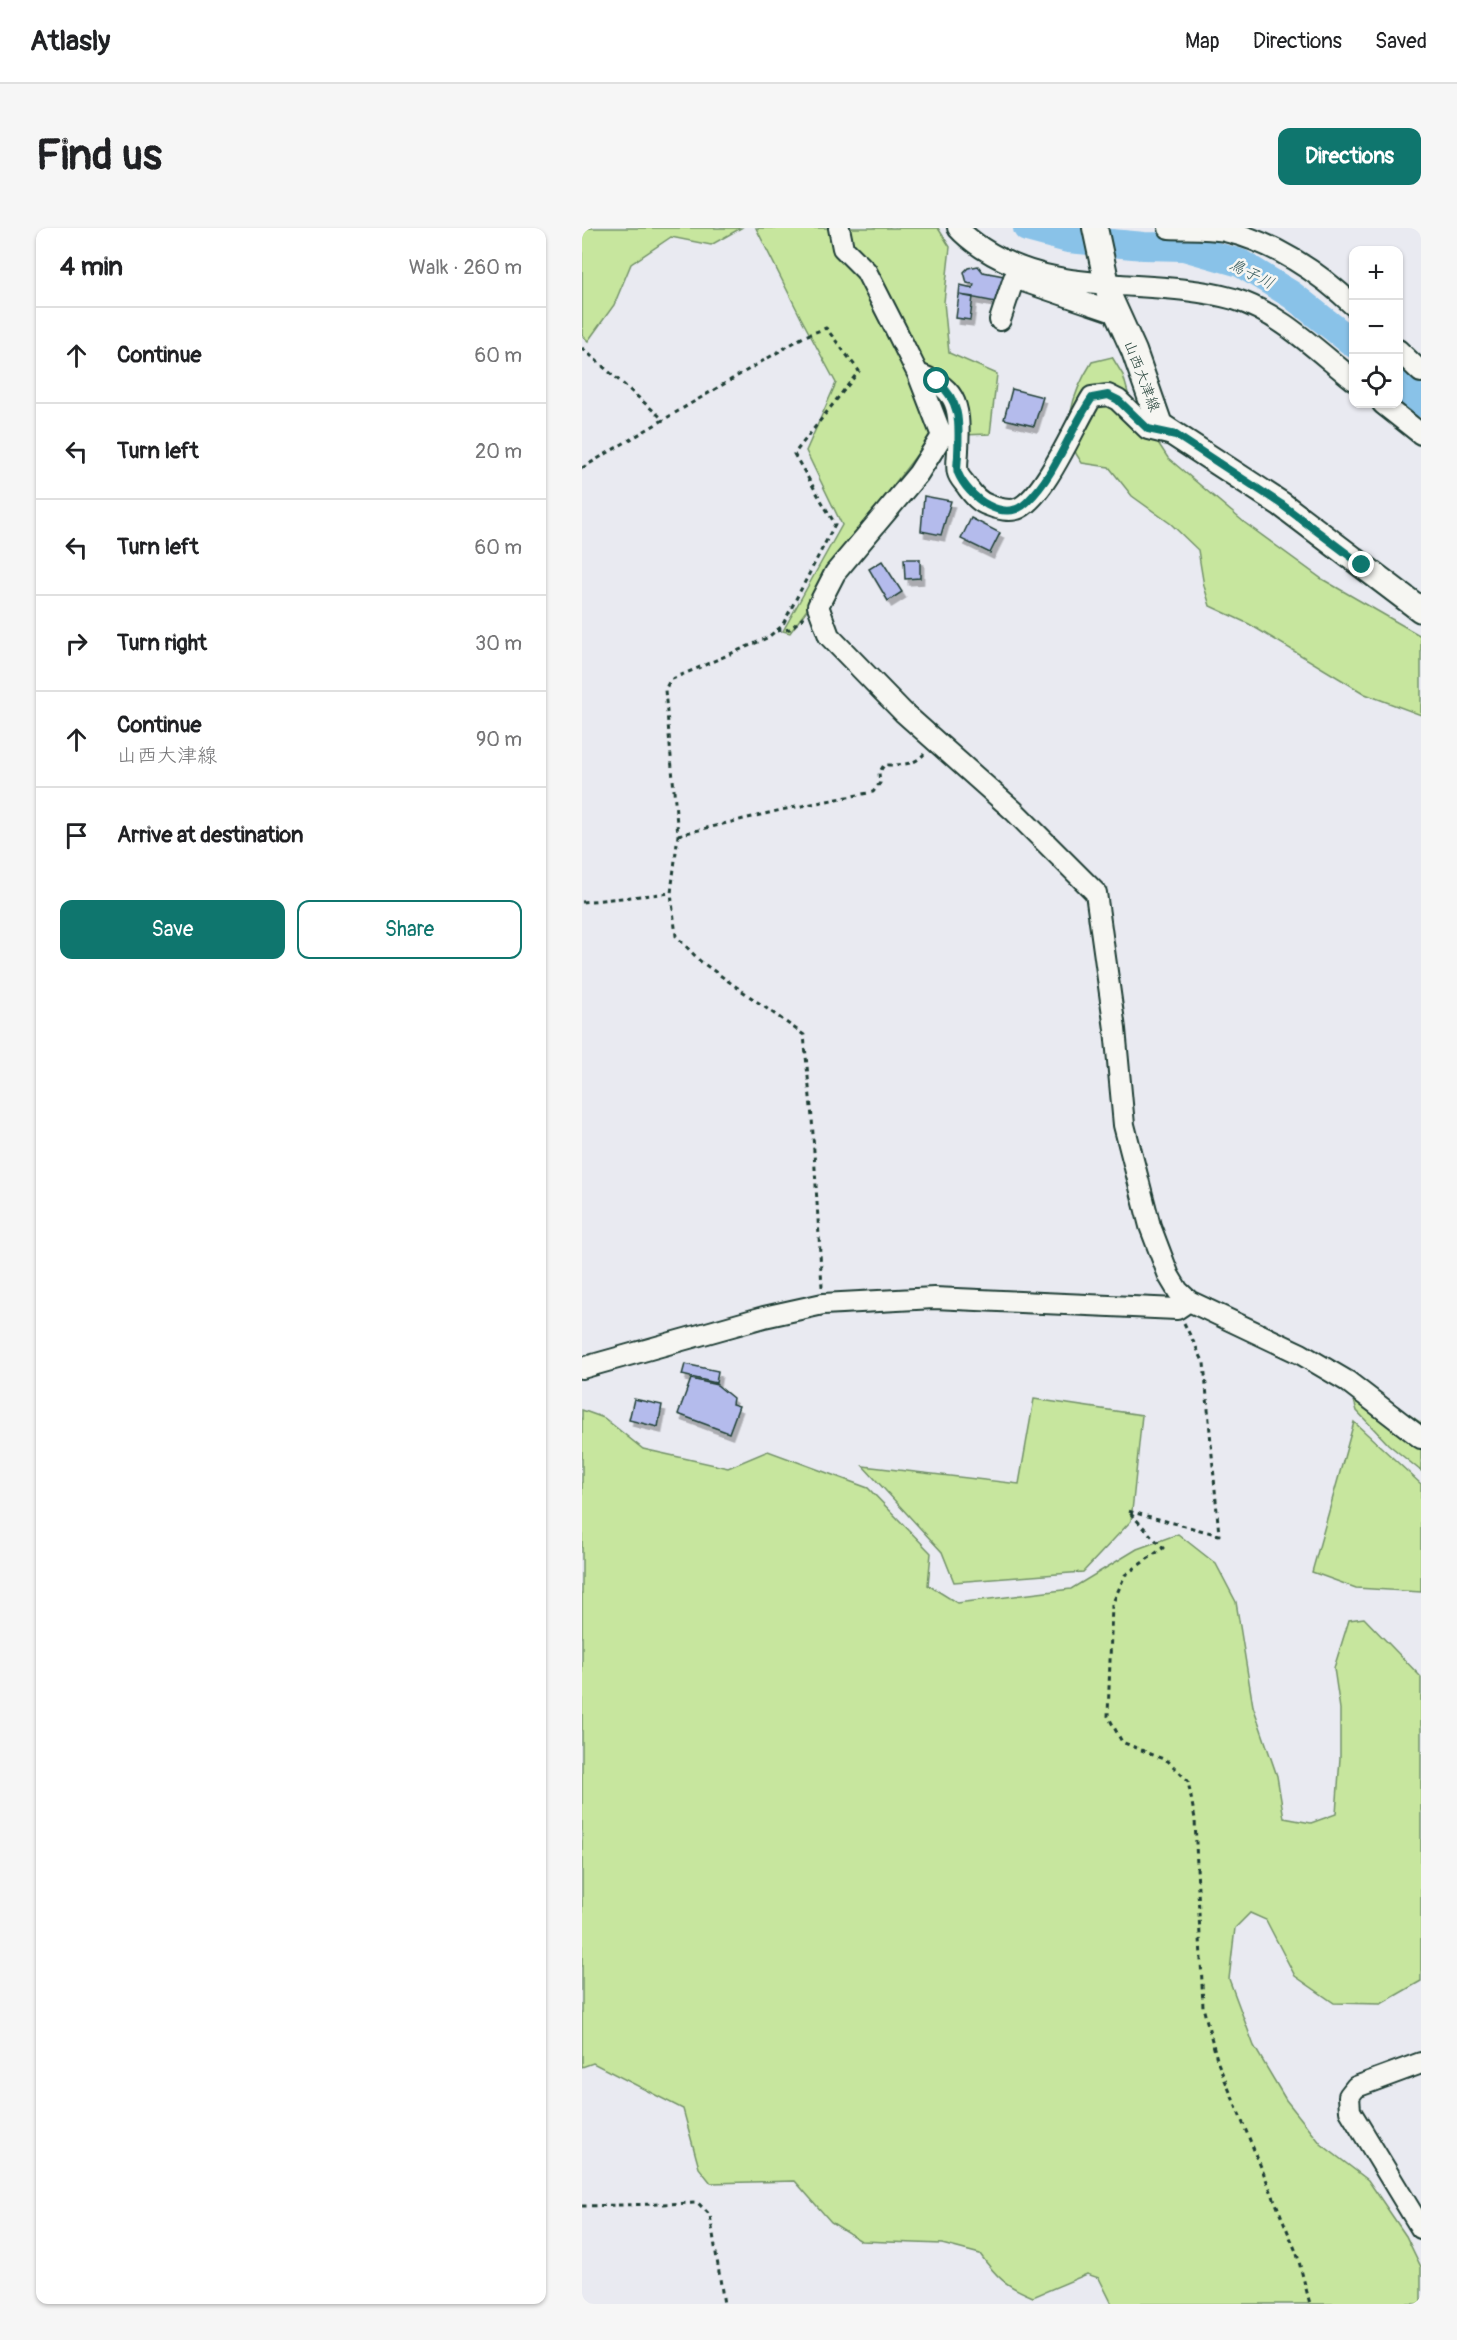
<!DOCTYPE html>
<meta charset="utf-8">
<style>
:root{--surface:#fff;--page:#f6f6f6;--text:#202124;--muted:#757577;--line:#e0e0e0;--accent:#0f766e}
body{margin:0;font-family:Pangolin,"Klee One",sans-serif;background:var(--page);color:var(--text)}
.controls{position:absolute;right:18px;top:18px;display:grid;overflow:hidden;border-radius:12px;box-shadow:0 2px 4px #0004}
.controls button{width:54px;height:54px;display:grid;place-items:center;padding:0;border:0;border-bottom:2px solid var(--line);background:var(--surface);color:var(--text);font:30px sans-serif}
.stop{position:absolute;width:18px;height:18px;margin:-14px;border:4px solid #0f766e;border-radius:50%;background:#fff}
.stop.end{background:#0f766e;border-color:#fff;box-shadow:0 2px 6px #0008}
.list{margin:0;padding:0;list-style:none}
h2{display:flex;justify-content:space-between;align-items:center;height:78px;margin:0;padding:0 24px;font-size:26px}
h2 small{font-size:20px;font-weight:400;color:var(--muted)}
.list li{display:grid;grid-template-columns:39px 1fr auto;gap:18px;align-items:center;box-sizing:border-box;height:96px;padding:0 24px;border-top:2px solid var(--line)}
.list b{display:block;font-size:22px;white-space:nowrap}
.list p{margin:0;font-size:20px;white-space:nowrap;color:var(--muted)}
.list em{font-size:20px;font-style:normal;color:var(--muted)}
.actions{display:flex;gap:12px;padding:18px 24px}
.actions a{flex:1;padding:14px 0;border:2px solid var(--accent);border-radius:12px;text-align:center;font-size:21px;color:var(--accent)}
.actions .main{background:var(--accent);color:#fff}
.icon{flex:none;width:33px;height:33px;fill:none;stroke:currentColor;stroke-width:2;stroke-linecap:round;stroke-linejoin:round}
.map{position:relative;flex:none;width:839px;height:2076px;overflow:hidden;border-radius:12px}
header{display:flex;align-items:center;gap:36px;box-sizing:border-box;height:84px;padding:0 30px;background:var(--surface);border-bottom:2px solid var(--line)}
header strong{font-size:28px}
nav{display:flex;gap:33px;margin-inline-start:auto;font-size:21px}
.intro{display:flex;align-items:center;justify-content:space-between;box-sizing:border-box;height:144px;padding:0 36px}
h1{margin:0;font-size:42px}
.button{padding:15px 27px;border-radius:12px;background:var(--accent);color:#fff;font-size:21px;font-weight:700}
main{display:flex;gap:36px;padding:0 36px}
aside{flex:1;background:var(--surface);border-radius:12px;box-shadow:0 2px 4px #0004}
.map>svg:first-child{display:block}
</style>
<header>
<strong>Atlasly</strong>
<nav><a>Map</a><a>Directions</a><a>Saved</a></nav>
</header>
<div class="intro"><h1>Find us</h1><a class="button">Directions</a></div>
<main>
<aside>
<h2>4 min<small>Walk · 260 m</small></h2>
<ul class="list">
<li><svg class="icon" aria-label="ahead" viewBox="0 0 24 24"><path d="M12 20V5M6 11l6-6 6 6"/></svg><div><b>Continue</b></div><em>60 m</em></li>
<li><svg class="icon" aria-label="left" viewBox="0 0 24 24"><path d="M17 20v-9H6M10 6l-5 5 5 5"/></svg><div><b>Turn left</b></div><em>20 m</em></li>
<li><svg class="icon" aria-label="left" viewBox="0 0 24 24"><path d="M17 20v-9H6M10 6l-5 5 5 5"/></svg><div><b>Turn left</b></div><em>60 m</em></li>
<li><svg class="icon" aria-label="right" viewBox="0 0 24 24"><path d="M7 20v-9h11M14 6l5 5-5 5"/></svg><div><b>Turn right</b></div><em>30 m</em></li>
<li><svg class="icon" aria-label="ahead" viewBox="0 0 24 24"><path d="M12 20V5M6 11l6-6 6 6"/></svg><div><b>Continue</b><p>山西大津線</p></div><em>90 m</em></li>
<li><svg class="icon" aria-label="arrive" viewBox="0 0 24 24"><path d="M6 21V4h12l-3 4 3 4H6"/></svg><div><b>Arrive at destination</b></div></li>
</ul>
<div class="actions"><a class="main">Save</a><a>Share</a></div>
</aside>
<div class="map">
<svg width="839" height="2076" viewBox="0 0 839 2076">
<defs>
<filter id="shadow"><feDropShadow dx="3.5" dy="6" stdDeviation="0" flood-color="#0004"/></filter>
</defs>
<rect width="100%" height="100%" fill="#e9eaf1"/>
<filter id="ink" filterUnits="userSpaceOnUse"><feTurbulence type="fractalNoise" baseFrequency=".0167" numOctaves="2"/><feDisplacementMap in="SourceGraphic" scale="12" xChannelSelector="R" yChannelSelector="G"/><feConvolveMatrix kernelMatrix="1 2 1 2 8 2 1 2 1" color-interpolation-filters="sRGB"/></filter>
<g filter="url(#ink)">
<!-- green -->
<path fill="#c7e69e" stroke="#739269" stroke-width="1.5" d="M0 0H159L129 17 89 9 49 36 32 77 6 113 0 107Z
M174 0H356L368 19 362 74 367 125 415 146 408 206 349 208 259 326 240 361 208 405 201 403 260 297 224 223 254 155 219 90Z
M530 129 541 147 548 172 586 230 663 295 740 351 839 408V487L783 466 667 396 628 378 622 358 616 322 589 296 550 268 527 239 500 235C476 204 491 164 510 134Z
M789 1161 839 1195V1243L806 1216 775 1183 771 1169Z
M452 1171 560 1187 549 1293 501 1344 372 1354 360 1324 281 1238 437 1256Z
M0 1182 22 1190 61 1221 146 1240 186 1223 286 1260 349 1325 346 1357 375 1375 489 1361 555 1321 596 1306 634 1336 654 1374 671 1478 695 1548 702 1590 729 1595 754 1586 758 1530V1481L752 1440 767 1392 782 1390 839 1449V1753L799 1776 752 1775 713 1748 684 1692 668 1685 653 1700 647 1751 672 1818 704 1872 739 1916 786 1952 824 2008 839 2039V2076H530L517 2050 505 2046 451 2069C424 2058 415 2050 398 2026L360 2016 279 2013 249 1994 213 1953 129 1955 117 1940 101 1881 11 1835 0 1839Z
M772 1194 839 1256V1364L774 1360 730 1344Z"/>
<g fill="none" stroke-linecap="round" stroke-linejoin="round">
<!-- river -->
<path stroke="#89c2e8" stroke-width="28" d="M445 0 486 11 562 18 602 19 658 35 710 67 772 116
M816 153 839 175"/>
</g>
<!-- building -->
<path fill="#b4bbec" stroke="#1f3d34" stroke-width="1.5" filter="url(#shadow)" d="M396 38 401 44 422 48 426 51 417 60 414 70 419 75 377 67 378 57 391 60 392 56 385 55 382 44 386 40Z
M377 67 391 69 388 92 374 90Z
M430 161 461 169 452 198 422 191Z
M342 268 369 273 359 307 339 303Z
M389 290 418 305 408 325 379 311Z
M322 331H338V350L323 351Z
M300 333 320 364 306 373 287 341Z
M103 1136 136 1143 134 1155 100 1147Z
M109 1151 135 1157 151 1170 150 1176 157 1178 147 1205 96 1186Z
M52 1171 80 1177 76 1199 47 1192Z"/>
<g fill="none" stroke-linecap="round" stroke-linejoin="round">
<defs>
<path id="minor" d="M257 0 261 20 284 43 313 100 336 146 360 208 336 246 253 345 236 378 247 408 321 484 432 583 514 665 533 801 542 897 568 998 587 1048 596 1063 607 1073 719 1126 765 1153 839 1210
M376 0C383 8 391 14 400 20 477 71 569 48 652 71 698 85 735 123 772 152
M587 0C605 1 625 0 643 3 691 14 737 44 772 78
M418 92 432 50 535 85
M816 122 839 144
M336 146C378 160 378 182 376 222 376 228 374 239 376 245 377 250 383 255 386 260 392 268 397 274 406 277 415 281 429 284 437 280 464 267 493 196 510 169L526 167 536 172 566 201 591 207
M801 176 839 206
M0 1140 182 1089 241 1076 352 1070 595 1081 607 1073
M839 1835 774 1859 767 1868 768 1883 839 2000"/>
<path id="major" d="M513 0 528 70 552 123 578 197 699 276 839 382"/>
</defs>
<!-- minor casing -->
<use href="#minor" stroke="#1f3d34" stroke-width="24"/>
<!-- major casing -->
<use href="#major" stroke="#1f3d34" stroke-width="28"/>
<!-- path -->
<path stroke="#1f3d34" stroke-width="3" stroke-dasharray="4.5 4.5" stroke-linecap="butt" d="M0 120 82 192
M0 240 223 108 244 100 277 143 212 226 253 296 200 398 185 410 88 452 83 462 96 607 89 665 94 708 118 733 222 807 230 890 240 1059
M195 403 208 401 222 389
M96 607 199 582 291 564 298 555 297 545 302 537C316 537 332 538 342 526
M0 674 89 665
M602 1095 622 1135 637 1307 546 1283 581 1320 543 1347 530 1377 526 1488 540 1514 586 1533 606 1553 613 1591 621 1779 636 1835 715 2026 728 2076
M0 1978 116 1975 128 1987 142 2076"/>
<!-- minor -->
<use href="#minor" stroke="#f6f6f2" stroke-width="20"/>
<!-- major -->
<use href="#major" stroke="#f6f6f2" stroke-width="24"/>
</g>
</g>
<g fill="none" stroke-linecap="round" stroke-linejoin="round" filter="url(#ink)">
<!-- route -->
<path stroke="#0f766e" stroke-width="8" d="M355 153C380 175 377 196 376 227 376 233 374 241 376 245 386 269 422 297 445 274 475 245 487 203 510 170L526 167 536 172 566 201 594 207 699 276 780 337"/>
</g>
<g text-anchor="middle" stroke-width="5" stroke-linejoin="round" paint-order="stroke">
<!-- street labels -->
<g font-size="15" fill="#1f3d34" stroke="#f6f6f2">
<text transform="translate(560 148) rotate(69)" y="5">山西大津線</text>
</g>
<!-- water labels -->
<g font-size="16" font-style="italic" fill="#3a5e61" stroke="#f6f6f2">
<text transform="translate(670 45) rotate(27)" y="6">鳥子川</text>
</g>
</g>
</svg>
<div class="controls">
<button>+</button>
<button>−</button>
<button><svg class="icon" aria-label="locate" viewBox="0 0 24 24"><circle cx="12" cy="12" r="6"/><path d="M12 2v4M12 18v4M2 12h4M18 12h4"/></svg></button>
</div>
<div class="stop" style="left:355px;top:153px"></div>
<div class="stop end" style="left:780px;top:337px"></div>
</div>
</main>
